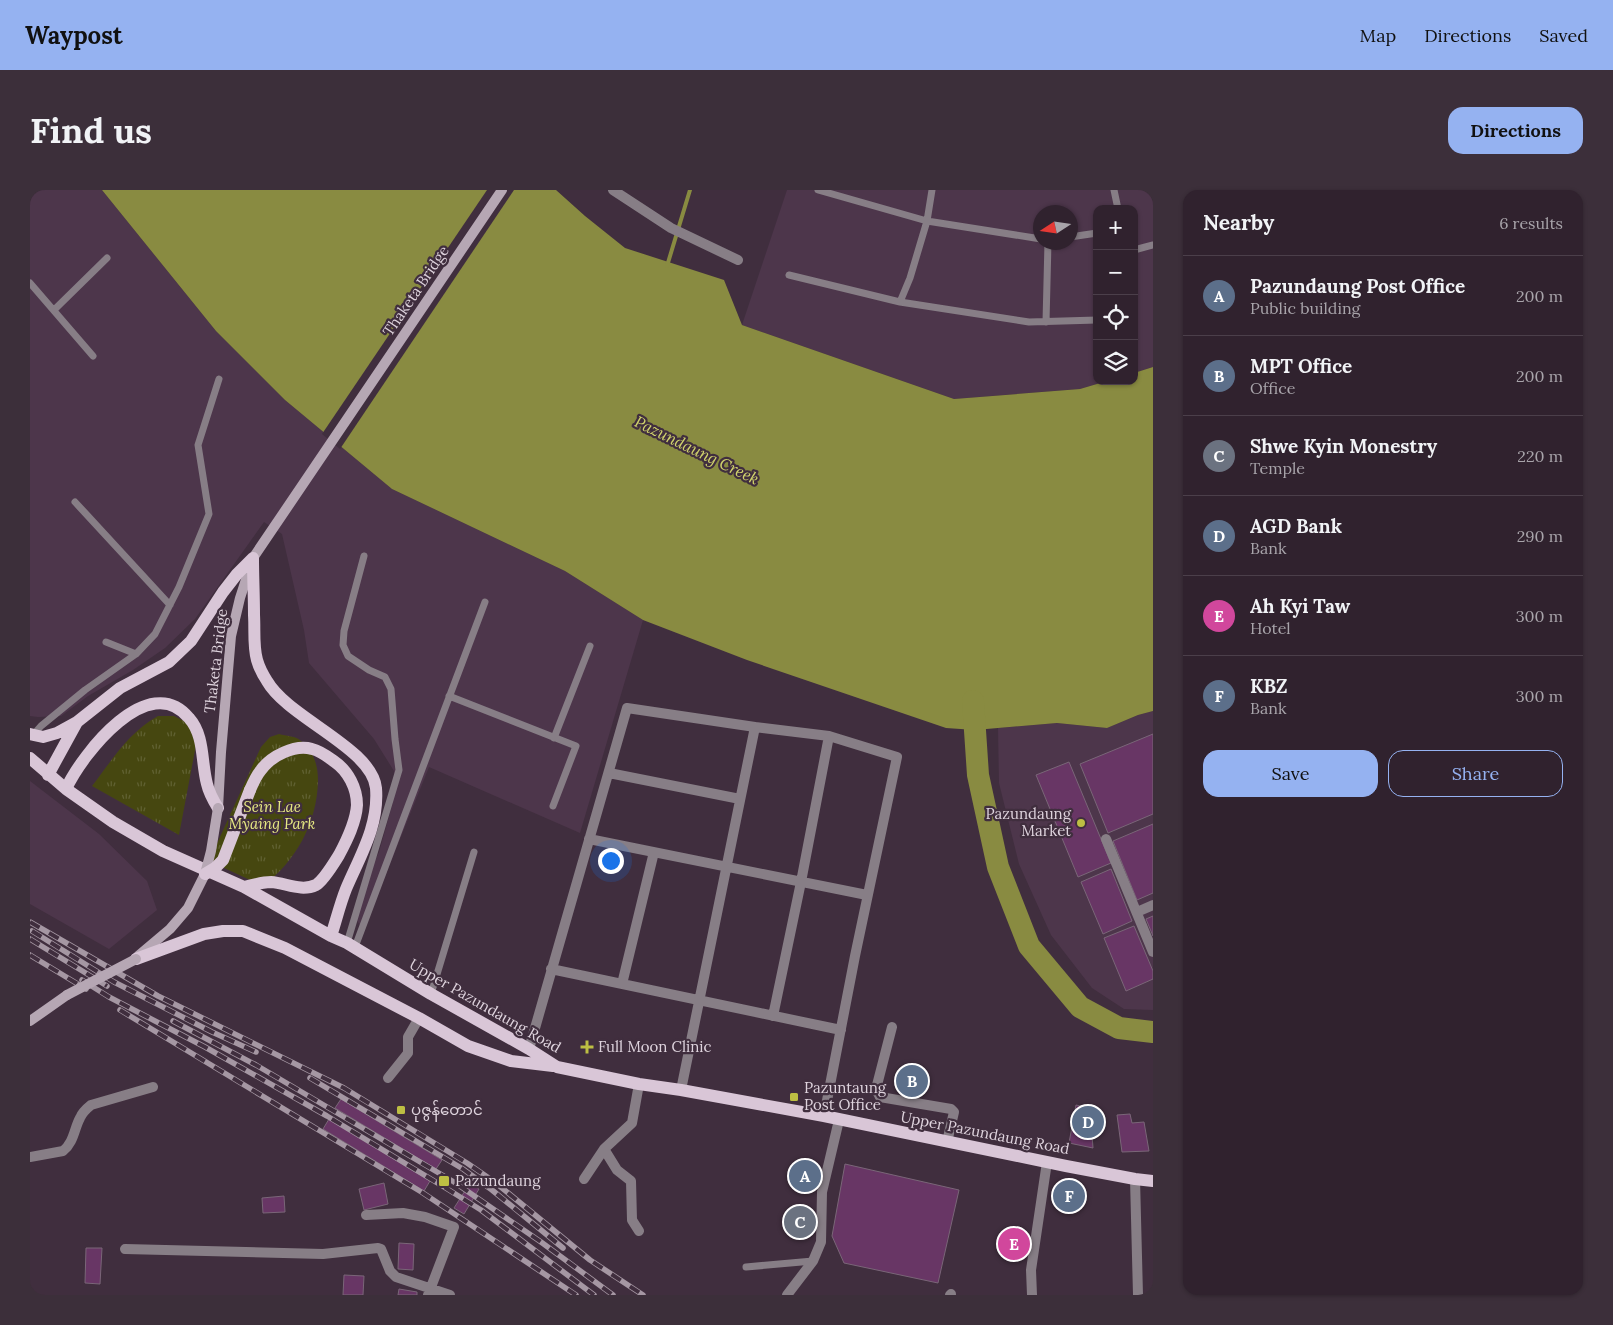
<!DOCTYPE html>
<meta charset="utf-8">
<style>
:root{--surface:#30222e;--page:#3c2f3a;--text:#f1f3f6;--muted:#a8a4aa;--line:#4b3f4a;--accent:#95b2f1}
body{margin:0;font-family:Lora,"Noto Sans Myanmar",serif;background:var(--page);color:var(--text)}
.controls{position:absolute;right:15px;top:15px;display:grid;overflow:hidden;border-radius:10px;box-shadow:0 1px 4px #0004}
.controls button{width:45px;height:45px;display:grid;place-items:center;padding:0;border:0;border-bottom:1px solid var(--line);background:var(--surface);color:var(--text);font:25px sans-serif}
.compass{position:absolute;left:1003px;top:15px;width:45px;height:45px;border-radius:50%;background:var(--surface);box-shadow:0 1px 4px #0004;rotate:258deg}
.you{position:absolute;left:580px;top:670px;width:18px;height:18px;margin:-12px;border:4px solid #fff;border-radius:50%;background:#1a73e8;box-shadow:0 0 0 8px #1a73e833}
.badge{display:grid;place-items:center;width:32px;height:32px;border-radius:50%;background:var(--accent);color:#fff;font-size:16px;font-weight:700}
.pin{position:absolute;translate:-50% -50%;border:2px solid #fff;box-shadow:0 1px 5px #0006}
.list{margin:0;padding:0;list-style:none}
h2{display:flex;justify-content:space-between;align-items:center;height:65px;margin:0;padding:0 20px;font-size:21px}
h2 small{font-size:16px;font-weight:400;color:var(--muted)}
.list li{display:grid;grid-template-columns:32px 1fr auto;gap:15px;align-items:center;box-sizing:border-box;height:80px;padding:0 20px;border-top:1px solid var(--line)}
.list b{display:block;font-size:19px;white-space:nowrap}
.list p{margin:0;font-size:16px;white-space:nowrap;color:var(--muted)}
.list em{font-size:16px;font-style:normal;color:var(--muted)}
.actions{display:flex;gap:10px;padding:15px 20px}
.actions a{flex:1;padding:11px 0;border:1px solid var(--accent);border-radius:15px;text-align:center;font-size:18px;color:var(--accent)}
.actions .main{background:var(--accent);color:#111}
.icon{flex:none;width:28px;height:28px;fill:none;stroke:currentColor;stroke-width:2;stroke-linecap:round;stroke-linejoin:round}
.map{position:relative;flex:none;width:1123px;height:1105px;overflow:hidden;border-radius:15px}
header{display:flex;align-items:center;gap:30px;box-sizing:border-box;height:70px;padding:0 25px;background:var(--accent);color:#111}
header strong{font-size:24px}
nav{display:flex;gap:28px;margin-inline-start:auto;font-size:18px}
.intro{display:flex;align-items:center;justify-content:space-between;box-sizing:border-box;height:120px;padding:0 30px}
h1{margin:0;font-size:35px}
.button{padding:12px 22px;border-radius:15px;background:var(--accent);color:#111;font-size:18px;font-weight:700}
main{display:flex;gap:30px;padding:0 30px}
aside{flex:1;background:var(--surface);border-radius:15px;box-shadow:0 1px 4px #0004}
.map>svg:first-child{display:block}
</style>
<header>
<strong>Waypost</strong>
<nav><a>Map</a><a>Directions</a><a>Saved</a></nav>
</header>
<div class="intro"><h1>Find us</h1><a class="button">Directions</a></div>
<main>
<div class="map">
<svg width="1123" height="1105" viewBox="0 0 1123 1105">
<defs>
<pattern id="grass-tufts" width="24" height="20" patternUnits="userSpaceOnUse" patternTransform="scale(1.25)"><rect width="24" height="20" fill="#464710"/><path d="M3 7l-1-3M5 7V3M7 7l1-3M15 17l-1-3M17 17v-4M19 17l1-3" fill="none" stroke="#606132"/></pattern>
</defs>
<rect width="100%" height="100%" fill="#402e3e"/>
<!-- built -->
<path fill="#4d364b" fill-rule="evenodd" d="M0 0H72L186 141 255 210 362 299 535 381 613 430 550 643 399 577 333 741 324 725 332 697 349 662 363 612 364 581 344 549 279 473 274 440 252 344 234 332 165 429 135 458 103 480 58 506 31 526 8 527 0 526Z
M757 0H1123V177L1104 183V19H1067V191H1077L1050 199 924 209 712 135ZM1011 22H1040V52H1011Z
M1123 521V820L1094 819 1062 798 1021 745 989 674 969 593 968 538 1027 533 1077 538 1108 525Z
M0 591 69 644 117 691 127 720 79 759 0 714Z"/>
<!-- grass -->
<path fill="url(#grass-tufts)" d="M128 526H144L158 533 166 555 149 645 62 596C83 569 98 543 128 526Z
M249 544C256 546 266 546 271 551 284 562 288 575 288 591 287 633 266 671 233 696L179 671 231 557 240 547Z"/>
<!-- water -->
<path fill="#898b41" d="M72 0H526L555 26 595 58 694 90 712 135 924 209 1050 199 1077 191H1104V183L1123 177V521L1108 525 1077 538 1027 533 945 540 916 538 717 470 613 430 535 381 362 299 255 210 186 141Z"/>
<!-- pier -->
<path fill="#402e3e" d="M457 0H484L310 259 292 244Z"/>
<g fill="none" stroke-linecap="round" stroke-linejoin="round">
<!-- stream -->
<path stroke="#898b41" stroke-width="4" d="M637 76 660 0"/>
<!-- river -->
<path stroke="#898b41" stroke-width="22" d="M943 511 948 585 968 677 999 756 1050 817 1089 838 1123 842"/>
</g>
<!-- building -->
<path fill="#683665" stroke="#7a6678" d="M1123 544V624L1078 643 1050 574Z
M1039 572 1081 673 1048 687 1006 585Z
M1123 634V703L1107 710 1083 651Z
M1081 679 1102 731 1073 744 1051 692Z
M1123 726V746L1116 729Z
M1104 736 1123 781V789L1096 801 1074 748Z
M311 909 412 970 406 979 305 918Z
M1046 915 1060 918 1063 958 1039 953Z
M1100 924 1102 933 1114 932 1119 961 1092 962 1087 925Z
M299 929 400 991 394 1001 293 939Z
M815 974 929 1000 908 1093 814 1073 802 1046Z
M354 993 358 1014 334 1020 329 999Z
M440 993 449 999 434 1024 424 1018Z
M254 1006 255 1022 233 1023 232 1008Z
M369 1053 384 1054 383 1080 368 1079Z
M56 1058H72L70 1094 55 1093Z
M314 1085 334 1086 333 1105H313Z
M369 1099 387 1102V1105H368Z"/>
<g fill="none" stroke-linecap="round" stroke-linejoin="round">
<!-- lane -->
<path stroke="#877e86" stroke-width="7" d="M788 0 897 31 880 88 870 112
M902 0 897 31 1011 49
M1084 0 1088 19
M1040 47 1067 43
M1104 60 1123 55
M759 85 870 112 999 132 1067 130
M0 93 63 166
M24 120 77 68
M1016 132 1018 52
M45 312 140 415
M76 452 106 464
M419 506 546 556 523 616
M3 545 11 536 55 500 106 464 125 444 149 397 179 324 168 255 189 189
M524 548 560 456
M317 753 369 580 365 549 361 499 355 487 339 480 318 466 313 455 314 441 334 366
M325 757 455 412
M401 804 444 662
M716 1077 783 1071"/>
<!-- street -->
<path stroke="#877e86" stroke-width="10" d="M583 0 641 38 708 70
M579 583 710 609
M559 649 837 705
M1076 649 1123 762
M1107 722 1123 715
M521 779 811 840
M592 794 624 662
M743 826 771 692 799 546
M862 837 846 899 850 907 921 919 924 922 917 952
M499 859 597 518 725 537 799 546 867 567 825 766 794 926
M358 888 378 863V847L389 828
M651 900 725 537
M574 959 587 980 601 991 602 1030 609 1041
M0 967 33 961C44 952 44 939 50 928 52 923 56 919 61 915L123 897
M554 989 574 959 602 933 609 894
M1105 989 1108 1105
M336 1025 373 1023 395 1027 424 1037 398 1105
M95 1059 293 1064 348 1058 351 1059 360 1081 366 1087 420 1105
M757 1105 783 1071 791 1052 792 1002 809 930
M920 1105 921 1104
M1002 1105 1001 1080 1017 972"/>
<!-- secondary -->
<path stroke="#b6a7b4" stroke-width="10" d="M188 618 191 562 201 446 210 408 223 368 472 0
M108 766 140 739 158 718 175 684
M0 831 37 805"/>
<!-- primary -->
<path stroke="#d9c6d7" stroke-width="12" d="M223 368C223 387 224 406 224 425 225 440 223 456 227 470 229 477 233 485 237 491 258 528 342 558 346 598 349 636 330 666 316 699 310 714 306 731 301 746
M0 544 13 547 27 543 47 532 90 498 139 472 161 451 193 402 207 384 223 368
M0 568 36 599 83 632 133 661 214 697 301 746 317 753 401 804 499 859 527 877 609 894 651 900 794 926 1036 976 1105 989 1123 991
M18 585 47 532
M36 599C52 564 119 479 159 528 175 546 171 572 177 594 179 603 183 610 188 618
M214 697C223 695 232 692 241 692 256 693 271 702 286 695 294 690 304 673 309 665 317 650 326 632 327 615 327 598 318 581 305 572 298 567 291 561 282 559 265 554 241 566 231 580 226 586 223 593 220 600
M106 769 174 744 193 741H213L255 758 389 828 438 856 481 871 523 876"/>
<defs>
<path id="rail" d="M0 732 128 806 314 898 437 973 466 993 560 1070 613 1105
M2 741 84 792 182 842 226 862
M0 749 77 796
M0 765 56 799
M52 790 79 807 175 857 297 926 419 1000 451 1020 564 1105
M90 820 340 971 393 1003 546 1105
M143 831 226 875 424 992 511 1052 583 1105
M280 888 433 979 462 1000 533 1058"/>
</defs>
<!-- rail casing -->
<use href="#rail" stroke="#a597a3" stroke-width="5.5"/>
<!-- rail -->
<use href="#rail" stroke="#402e3e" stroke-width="4" stroke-dasharray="11" stroke-linecap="butt"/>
<!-- secondary-bridge -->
<path stroke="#b6a7b4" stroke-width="10" d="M175 684 181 661 188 618
M37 805 106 769"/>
<!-- primary-bridge -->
<path stroke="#d9c6d7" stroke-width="12" d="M175 684 185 678 193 670 220 600"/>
</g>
<!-- markers -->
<g fill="#bdbf43" stroke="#402e3e" stroke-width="2">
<circle cx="1051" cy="633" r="5"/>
<path d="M554.5 849.5h5v5h5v5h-5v5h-5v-5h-5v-5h5z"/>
<rect x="759" y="902" width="10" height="10" rx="2.5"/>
<rect x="366" y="915" width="10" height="10" rx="2.5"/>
<rect x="408" y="985" width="12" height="12" rx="2.5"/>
</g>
<g text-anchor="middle" stroke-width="4.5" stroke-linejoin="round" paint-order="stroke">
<!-- street labels -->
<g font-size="15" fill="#ded3dd" stroke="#402e3e">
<text transform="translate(386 101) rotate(-56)" y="5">Thaketa Bridge</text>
<text transform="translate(186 471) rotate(-83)" y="5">Thaketa Bridge</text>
<text transform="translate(455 816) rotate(30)" y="5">Upper Pazundaung Road</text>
<text transform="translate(955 943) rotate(11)" y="5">Upper Pazundaung Road</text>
</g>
<!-- park labels -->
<g font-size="15" font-style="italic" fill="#e7ea83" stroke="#402e3e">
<text x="242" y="622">Sein Lae<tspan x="242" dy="17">Myaing Park</tspan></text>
</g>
<!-- poi labels -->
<g font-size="15" fill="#ded3dd" stroke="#402e3e" text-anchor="start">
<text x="1041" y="629" text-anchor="end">Pazundaung<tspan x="1041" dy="17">Market</tspan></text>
<text x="568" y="862">Full Moon Clinic</text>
<text x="774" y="903">Pazuntaung<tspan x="774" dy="17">Post Office</tspan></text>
<text x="381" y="925">ပုဇွန်တောင်</text>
<text x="425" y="996">Pazundaung</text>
</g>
<!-- water labels -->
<g font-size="16" font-style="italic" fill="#d0d36c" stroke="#402e3e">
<text transform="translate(667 260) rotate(26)" y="6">Pazundaung Creek</text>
</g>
</g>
</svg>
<div class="controls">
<button>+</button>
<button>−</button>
<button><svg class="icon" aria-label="locate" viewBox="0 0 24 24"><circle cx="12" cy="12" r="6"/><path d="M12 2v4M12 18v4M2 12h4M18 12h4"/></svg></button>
<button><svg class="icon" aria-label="layers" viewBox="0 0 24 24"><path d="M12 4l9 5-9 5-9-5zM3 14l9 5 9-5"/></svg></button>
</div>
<svg class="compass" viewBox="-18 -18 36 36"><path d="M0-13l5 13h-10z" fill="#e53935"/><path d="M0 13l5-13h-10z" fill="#a8a4aa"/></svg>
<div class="you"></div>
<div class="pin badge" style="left:775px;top:986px;background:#5c6f8a">A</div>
<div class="pin badge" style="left:882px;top:891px;background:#5c6f8a">B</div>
<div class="pin badge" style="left:770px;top:1032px;background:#6b7280">C</div>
<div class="pin badge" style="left:1058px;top:932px;background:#5c6f8a">D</div>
<div class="pin badge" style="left:984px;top:1054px;background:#d1479c">E</div>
<div class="pin badge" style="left:1039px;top:1006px;background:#5c6f8a">F</div>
</div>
<aside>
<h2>Nearby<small>6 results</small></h2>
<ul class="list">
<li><span class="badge" style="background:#5c6f8a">A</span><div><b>Pazundaung Post Office</b><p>Public building</p></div><em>200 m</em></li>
<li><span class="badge" style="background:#5c6f8a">B</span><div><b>MPT Office</b><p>Office</p></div><em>200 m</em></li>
<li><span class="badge" style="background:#6b7280">C</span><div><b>Shwe Kyin Monestry</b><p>Temple</p></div><em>220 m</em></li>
<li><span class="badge" style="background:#5c6f8a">D</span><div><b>AGD Bank</b><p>Bank</p></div><em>290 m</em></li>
<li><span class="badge" style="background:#d1479c">E</span><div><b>Ah Kyi Taw</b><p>Hotel</p></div><em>300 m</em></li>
<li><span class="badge" style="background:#5c6f8a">F</span><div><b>KBZ</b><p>Bank</p></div><em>300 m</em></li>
</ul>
<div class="actions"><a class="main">Save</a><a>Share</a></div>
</aside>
</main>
